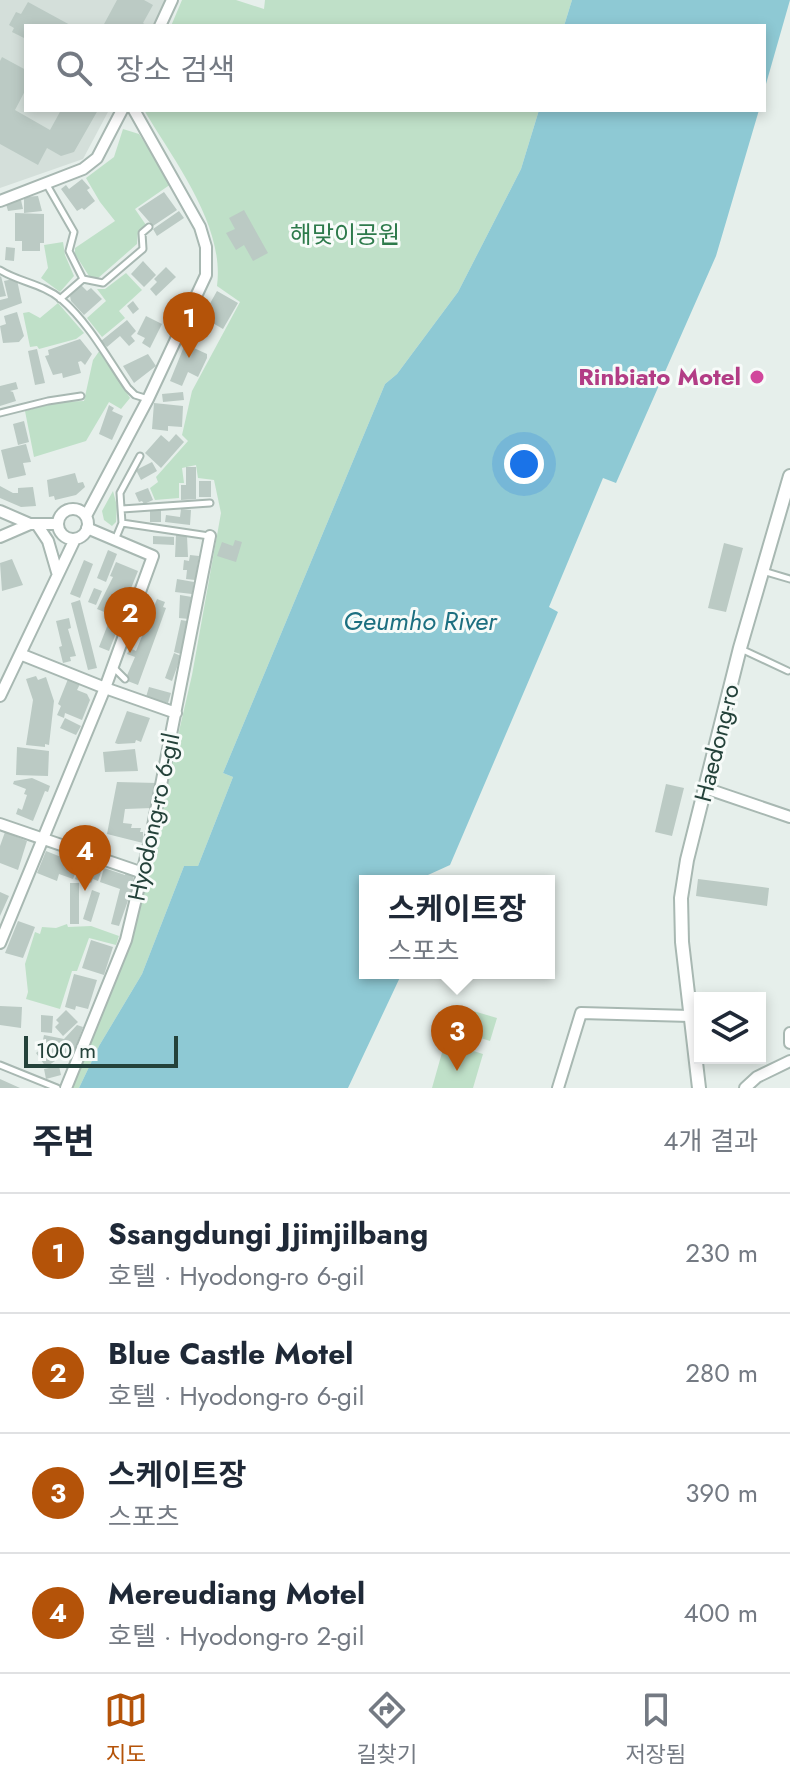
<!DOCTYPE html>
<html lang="ko">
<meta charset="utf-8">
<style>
:root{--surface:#fff;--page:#f6f6f7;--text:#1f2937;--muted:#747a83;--line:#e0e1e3;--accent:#b45309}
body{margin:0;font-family:Jost,"Noto Sans KR",sans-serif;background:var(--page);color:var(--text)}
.controls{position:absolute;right:24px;bottom:24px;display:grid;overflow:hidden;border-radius:0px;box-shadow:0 4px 12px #0003}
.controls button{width:72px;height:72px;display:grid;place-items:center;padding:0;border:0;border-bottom:2px solid var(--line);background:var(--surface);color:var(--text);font:40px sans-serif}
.scale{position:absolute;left:24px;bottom:20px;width:154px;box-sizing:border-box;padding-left:8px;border:4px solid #24423a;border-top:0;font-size:22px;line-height:28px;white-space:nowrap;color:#24423a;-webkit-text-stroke:6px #f7fbf9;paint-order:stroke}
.you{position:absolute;left:524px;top:464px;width:28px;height:28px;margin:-20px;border:6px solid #fff;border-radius:50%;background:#1a73e8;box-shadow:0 0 0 12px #1a73e833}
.badge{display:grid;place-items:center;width:52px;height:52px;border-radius:50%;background:var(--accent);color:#fff;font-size:26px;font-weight:700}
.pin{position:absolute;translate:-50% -66px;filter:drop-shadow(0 2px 4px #0008)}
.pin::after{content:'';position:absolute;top:42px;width:28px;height:24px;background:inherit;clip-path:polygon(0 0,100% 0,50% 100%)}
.popup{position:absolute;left:359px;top:875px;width:196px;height:104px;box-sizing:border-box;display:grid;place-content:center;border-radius:0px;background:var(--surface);filter:drop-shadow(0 2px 6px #0005);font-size:26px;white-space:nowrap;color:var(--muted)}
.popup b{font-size:30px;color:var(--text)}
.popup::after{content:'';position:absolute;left:50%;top:100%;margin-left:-16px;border:16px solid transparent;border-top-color:var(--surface)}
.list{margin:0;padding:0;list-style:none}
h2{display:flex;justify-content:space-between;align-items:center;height:104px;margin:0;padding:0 32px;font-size:34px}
h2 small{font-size:26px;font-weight:400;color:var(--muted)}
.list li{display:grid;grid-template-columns:52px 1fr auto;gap:24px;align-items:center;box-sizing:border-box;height:120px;padding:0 32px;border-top:2px solid var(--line)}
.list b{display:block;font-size:30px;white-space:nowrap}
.list p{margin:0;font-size:26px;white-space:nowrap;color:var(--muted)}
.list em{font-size:26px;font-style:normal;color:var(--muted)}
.icon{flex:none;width:44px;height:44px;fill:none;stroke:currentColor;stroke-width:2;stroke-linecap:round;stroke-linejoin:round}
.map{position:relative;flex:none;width:790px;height:1088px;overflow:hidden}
.search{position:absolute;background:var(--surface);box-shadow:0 4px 12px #0003;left:24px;right:24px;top:24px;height:88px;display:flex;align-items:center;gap:20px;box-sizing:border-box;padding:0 28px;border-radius:0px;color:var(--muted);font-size:30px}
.sheet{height:584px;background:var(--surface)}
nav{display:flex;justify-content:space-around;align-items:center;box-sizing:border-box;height:112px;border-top:2px solid var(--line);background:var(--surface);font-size:22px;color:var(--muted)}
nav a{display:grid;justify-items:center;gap:4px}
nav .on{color:var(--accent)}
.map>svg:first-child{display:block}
</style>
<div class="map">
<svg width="790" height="1088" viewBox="0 0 790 1088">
<rect width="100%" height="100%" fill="#e6efeb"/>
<!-- built -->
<path fill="#d4dfda" d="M0 0H166L153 26H26V110H109L83 159 0 188Z"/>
<!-- green -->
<path fill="#bfe0c8" d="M182 0H236L264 9 265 0H572L564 26H171Z
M144 110H539L521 169 458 292 397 374 385 384 223 773 233 777 198 866H184L142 974 99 1046 79 1088H69L108 993 156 831 192 675 221 513 214 480 198 478 196 465 182 468 184 483H179V498L155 500 150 488 158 482 156 477 188 441 182 435 192 391 240 302 217 286C225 225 174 161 144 110Z
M123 129 139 134 171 184 135 209 146 225 138 231 137 244 97 279 89 276 75 254V248L115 221 100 202 86 178 114 157Z
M63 242 65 255 74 276 60 292 41 278 48 268 44 245Z
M126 273 142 290 119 311 125 318 102 337 87 318 106 301 97 289H105Z
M58 303 84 333 76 339 39 349 37 346 30 347 23 313 29 312 40 318Z
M100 350 130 398 121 409 109 402 86 441 34 457 25 411 58 402 84 401 93 360Z
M113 491 117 506 116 522 112 526 104 520 102 511Z
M67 924 68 927 91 926 119 936 116 945 89 938 77 971H72L60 1009 26 999 28 992 25 964 35 932 40 934 42 927 56 928Z
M453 1005 497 1018 490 1041 446 1027Z
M445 1042 483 1054 473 1088H432Z"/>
<!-- water -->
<path fill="#8ec9d4" d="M572 0H790L764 91V26H564Z
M539 110H759L716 256 616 483 603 478 549 607 558 612 450 865 428 875 425 881H365V973H402L348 1088H79L99 1046 142 974 184 866H198L233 777 223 773 385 384 397 374 458 292 521 169Z"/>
<!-- building -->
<path fill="#bbcac4" d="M117 0H144L153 5 143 23 147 26H103Z
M28 2 72 26H26V39L12 32 14 28 9 25 16 12 21 14Z
M2 57 26 70V89L15 110 50 130 61 110H98L74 152 61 156 47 148 38 165 0 144V61Z
M82 179 90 188 87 190 95 201 84 210 82 208 77 211 61 189 66 185 69 189Z
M164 192 177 210 153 226 138 209Z
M38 196 42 211 24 213V197Z
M21 200 23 209 8 211 6 204Z
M244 210 268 253 253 261 244 245 236 250 226 233 235 229 229 218Z
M179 211 184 218 157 236 153 229Z
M15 213 44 214V243H40V251H22V241H15Z
M6 247 15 248 14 261 5 260Z
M143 261 156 275 144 287 131 274Z
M166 267 176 277 156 296 150 289 157 282 154 279Z
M1 276 6 296 0 297V277Z
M13 279 17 280 22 303 0 311V300L8 298 4 281Z
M81 285 87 291 91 288 102 299 84 315 71 301 70 296Z
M217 291 238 303 223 329 204 318 207 315 204 314Z
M133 301 139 309 133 314 127 306Z
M17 312 24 336 19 342 3 343 0 326 6 324 4 316Z
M146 316 162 324 150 348 142 343 145 338 137 334Z
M127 320 136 331 131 336 135 341 129 346 120 336 107 347 101 341Z
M80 339 92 354 85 365 81 361 78 362 81 373 63 378 62 373 53 375 45 356 49 355 48 350Z
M185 344 207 354V358L198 377 188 372 182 386 170 381Z
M37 349 45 383 35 385 28 351Z
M148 354 156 366 134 383 123 366Z
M16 382 18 389 10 391 13 392 16 401 0 406V386Z
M183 392 184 400 163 402 162 394Z
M154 403 183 406 182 427 168 426V431L152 429Z
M109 405 114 408 112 411 123 416 112 440 99 434Z
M24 421 29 442 18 445 13 424Z
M176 434 184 442 161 468 145 453 161 435 169 442Z
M26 444 31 462 23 463 26 475 8 479 1 450Z
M152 462 157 471 141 480 136 470Z
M186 467H196V499L181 500V485H186Z
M75 473 78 483 83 482 85 487 76 495 55 500 54 496 49 497 47 480Z
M199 481H211V497H199Z
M0 486 13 493H18V488L33 487 36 506 21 507 0 498Z
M148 488 153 500 144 504 142 501 139 502 135 493Z
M181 509 191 510 190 525 165 522 166 515 180 517Z
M150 510H161V522H150Z
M176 535 187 536 188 557H175Z
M153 536 174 537V545L153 544Z
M235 540 242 542 236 562 217 556 222 542 233 546Z
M724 543 743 548 726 612 708 608Z
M108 550 117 554 106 582 97 578Z
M190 555 199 556 195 580 186 579 187 570H183L184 560 189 561Z
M12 559 23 585 2 591 0 563Z
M84 560 93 564 80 598 70 594Z
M116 562 138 571 119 618 97 609 113 577 110 576Z
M177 579 194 582 192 594 175 592Z
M94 588 102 591 96 605 88 602Z
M180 595 192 597 189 619 179 618Z
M157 599 165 602 163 607 166 608 138 685 125 680 135 657 127 654 130 648 136 651Z
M80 600 97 668 88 670 71 603Z
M69 618 71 628 68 629 76 656 70 657 71 661 63 663 59 647 62 646 56 621Z
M110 619 120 623 109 651 99 647Z
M181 620 187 621 181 654 174 652Z
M174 653 181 656 172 681 165 678Z
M36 676 38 680 46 677 54 701 49 745 45 744V747L26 745 33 700 26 679Z
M68 679 80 684 77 690 87 694 90 700 82 720 65 713 64 718 57 715 61 706 58 704Z
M149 687 171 693 168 703 146 697Z
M127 711 150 718 141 742 136 740 135 743 118 744 115 743Z
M65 718 81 726 76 735 60 728Z
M17 747 49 751 48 776 16 775Z
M135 749 138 771 105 772 103 752Z
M32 778 50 786 48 792 45 791 33 821 16 814 18 808 22 810 27 795 24 794 26 789 13 784 14 781Z
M117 782 157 783 152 808 125 809 123 823 132 824 131 828H141L140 832H143V843L107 834Z
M666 784 684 788 672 836 655 832Z
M5 832 27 841 18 870 0 863V846Z
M46 851 79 864 73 879 59 874 57 881 37 873Z
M82 862 102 869 98 881 93 879 91 883 87 881V884L75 879Z
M104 868 125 875 126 871 134 874 131 892 119 926 111 924 120 889 100 882Z
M698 879 769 888 767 906 696 896Z
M70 883H79V924H70Z
M92 890 100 893 91 922 83 919Z
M0 892 9 896 0 916Z
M18 921 35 927 23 958 5 953Z
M91 940 113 947 104 975 82 968Z
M74 974 97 980 88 1009 76 1006 75 1010 65 1007Z
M0 1006 22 1007 21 1028 0 1025Z
M66 1010 78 1022 63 1036 55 1027 59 1023 56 1020Z
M41 1015 53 1016 52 1033 41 1032Z
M77 1025 83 1027 71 1060 55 1055V1061L46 1067 36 1053 41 1049 44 1035 64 1039Z
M59 1066 61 1075 46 1079 44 1069Z
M0 1079 20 1088H0Z"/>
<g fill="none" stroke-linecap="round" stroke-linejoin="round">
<defs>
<path id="service" d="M47 185 74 232 69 251 83 279 60 299
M0 270C19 282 43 284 61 299 89 323 108 359 128 388L135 395 148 399
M83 279 103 283 143 249 142 233 149 227
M0 413 48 401 81 396
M122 509 210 503
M122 523 209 536
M115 540 122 523 120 493 140 456
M763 571 790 579
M741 649 788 671
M114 668 125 679
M0 1065 57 1088"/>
<path id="minor" d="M160 26 172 0
M0 201 83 169 97 158 122 110
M58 524a15 15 0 1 1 30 0a15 15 0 1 1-30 0Z
M0 511 30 524H58
M86 516 148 399 206 275V247L200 227 134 110
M38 526 48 541 57 572
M0 537 30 524
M20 654 105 688 176 713
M0 696 75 539
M705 788 790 817
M0 824 143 873
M0 943 105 688 153 556 87 528
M790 1033V1043
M66 1088 126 940 151 836 210 536
M558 1088 581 1013 690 1016
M745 1088 757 1077 790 1061"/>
<path id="tertiary" d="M699 1088 682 942 681 898 687 860 740 648 790 476"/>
</defs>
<!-- service casing -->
<use href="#service" stroke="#a8b8b2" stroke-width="9"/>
<!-- minor casing -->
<use href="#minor" stroke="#a8b8b2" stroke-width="14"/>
<!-- tertiary casing -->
<use href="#tertiary" stroke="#a8b8b2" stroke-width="16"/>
<!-- service -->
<use href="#service" stroke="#fff" stroke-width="5"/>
<!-- minor -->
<use href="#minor" stroke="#fff" stroke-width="10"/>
<!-- tertiary -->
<use href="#tertiary" stroke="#fff" stroke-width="12"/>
</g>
<!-- markers -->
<circle fill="#d1479c" stroke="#f7fbf9" stroke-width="3" cx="757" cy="377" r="8"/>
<g text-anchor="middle" stroke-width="6" stroke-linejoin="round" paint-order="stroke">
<!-- park labels -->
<g font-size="24" fill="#2d7a4b" stroke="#f7fbf9">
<text x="345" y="243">해맞이공원</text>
</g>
<!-- hotel labels -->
<g font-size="24" font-weight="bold" fill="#b23c85" stroke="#f7fbf9" text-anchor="end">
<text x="741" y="385">Rinbiato Motel</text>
</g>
<!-- street labels -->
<g font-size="24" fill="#24423a" stroke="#f7fbf9">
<text transform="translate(717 743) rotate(-76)" y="8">Haedong-ro</text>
<text transform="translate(154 817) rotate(-78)" y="8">Hyodong-ro 6-gil</text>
</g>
<!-- water labels -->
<g font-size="26" font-style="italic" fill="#1c6f80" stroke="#f7fbf9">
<text x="420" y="630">Geumho River</text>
</g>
</g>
</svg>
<div class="controls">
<button><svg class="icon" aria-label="layers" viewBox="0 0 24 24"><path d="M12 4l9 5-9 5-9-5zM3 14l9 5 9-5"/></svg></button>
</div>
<div class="scale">100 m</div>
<div class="you"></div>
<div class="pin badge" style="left:189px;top:358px">1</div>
<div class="pin badge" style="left:130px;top:653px">2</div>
<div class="pin badge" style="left:457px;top:1071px">3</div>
<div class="popup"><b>스케이트장</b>스포츠</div>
<div class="pin badge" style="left:85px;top:891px">4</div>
<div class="search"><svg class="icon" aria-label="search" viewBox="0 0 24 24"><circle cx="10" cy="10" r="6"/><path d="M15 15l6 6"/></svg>장소 검색</div>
</div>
<section class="sheet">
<h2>주변<small>4개 결과</small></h2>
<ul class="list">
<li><span class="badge">1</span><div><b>Ssangdungi Jjimjilbang</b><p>호텔 · Hyodong-ro 6-gil</p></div><em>230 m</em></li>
<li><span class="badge">2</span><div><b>Blue Castle Motel</b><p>호텔 · Hyodong-ro 6-gil</p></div><em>280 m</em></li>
<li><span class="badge">3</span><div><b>스케이트장</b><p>스포츠</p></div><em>390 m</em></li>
<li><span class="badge">4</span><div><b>Mereudiang Motel</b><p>호텔 · Hyodong-ro 2-gil</p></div><em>400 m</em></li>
</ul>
</section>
<nav>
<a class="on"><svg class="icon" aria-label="map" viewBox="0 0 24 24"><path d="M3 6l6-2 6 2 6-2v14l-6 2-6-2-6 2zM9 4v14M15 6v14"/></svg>지도</a>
<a><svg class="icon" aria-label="directions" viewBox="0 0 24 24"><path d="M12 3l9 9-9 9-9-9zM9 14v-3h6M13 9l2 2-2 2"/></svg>길찾기</a>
<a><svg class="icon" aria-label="saved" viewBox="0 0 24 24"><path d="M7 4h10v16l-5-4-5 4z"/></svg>저장됨</a>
</nav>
